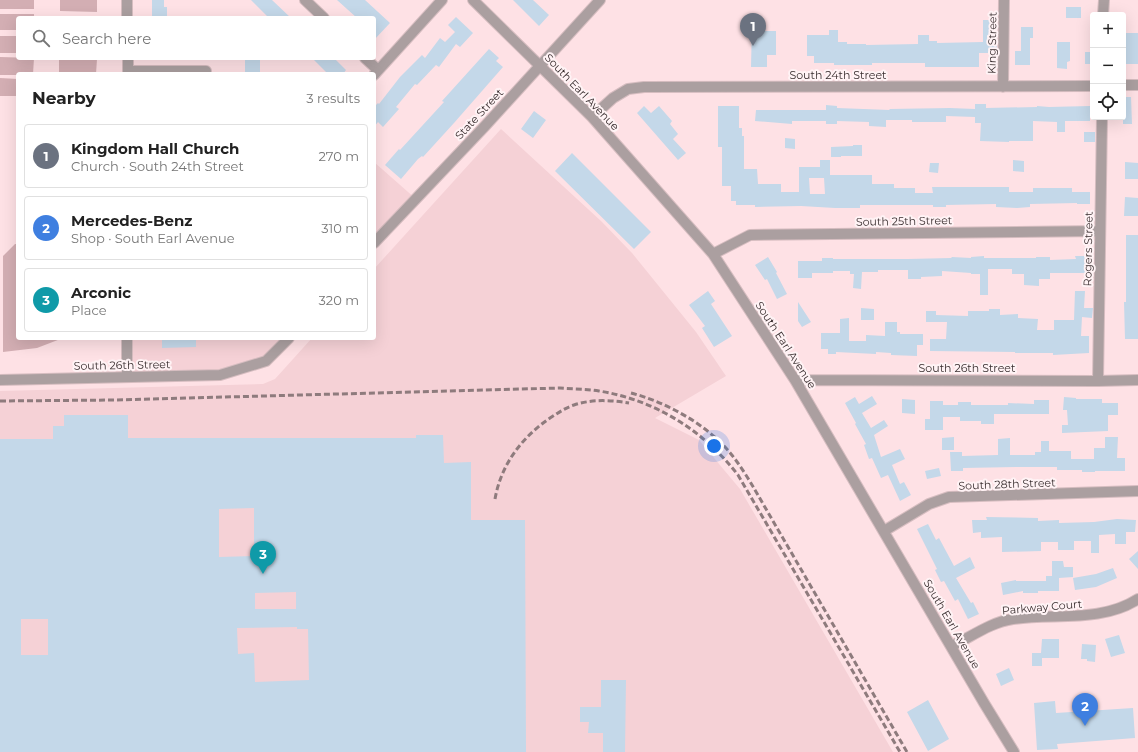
<!DOCTYPE html>
<meta charset="utf-8">
<style>
:root{--surface:#fff;--page:#f2f2f2;--text:#222;--muted:#767676;--line:#e0e0e0;--accent:#db2777}
body{margin:0;font-family:Montserrat,sans-serif;background:var(--page);color:var(--text)}
.controls{position:absolute;right:12px;top:12px;display:grid;overflow:hidden;border-radius:4px;box-shadow:0 4px 16px #0002}
.controls button{width:36px;height:36px;display:grid;place-items:center;padding:0;border:0;border-bottom:1px solid var(--line);background:var(--surface);color:var(--text);font:20px sans-serif}
.you{position:absolute;left:714px;top:446px;width:14px;height:14px;margin:-10px;border:3px solid #fff;border-radius:50%;background:#1a73e8;box-shadow:0 0 0 6px #1a73e833}
.badge{display:grid;place-items:center;width:26px;height:26px;border-radius:50%;background:var(--accent);color:#fff;font-size:13px;font-weight:700}
.pin{position:absolute;translate:-50% -33px;filter:drop-shadow(0 1px 2px #0008)}
.pin::after{content:'';position:absolute;top:21px;width:14px;height:12px;background:inherit;clip-path:polygon(0 0,100% 0,50% 100%)}
.list{margin:0;padding:0;list-style:none}
h2{display:flex;justify-content:space-between;align-items:center;height:52px;margin:0;padding:0 16px;font-size:17px}
h2 small{font-size:13px;font-weight:400;color:var(--muted)}
.list li{display:grid;grid-template-columns:26px 1fr auto;gap:12px;align-items:center;box-sizing:border-box;height:64px;margin:0 8px 8px;padding:0 8px;border:1px solid var(--line);border-radius:4px}
.list b{display:block;font-size:15px;white-space:nowrap}
.list p{margin:0;font-size:13px;white-space:nowrap;color:var(--muted)}
.list em{font-size:13px;font-style:normal;color:var(--muted)}
.icon{flex:none;width:22px;height:22px;fill:none;stroke:currentColor;stroke-width:2;stroke-linecap:round;stroke-linejoin:round}
.map{position:relative;flex:none;width:1138px;height:752px;overflow:hidden}
.search{position:absolute;background:var(--surface);box-shadow:0 4px 16px #0002;left:16px;top:16px;width:360px;height:44px;display:flex;align-items:center;gap:10px;box-sizing:border-box;padding:0 14px;border-radius:4px;color:var(--muted);font-size:15px}
.panel{position:absolute;background:var(--surface);box-shadow:0 4px 16px #0002;left:16px;top:72px;width:360px;height:268px;border-radius:4px}
.map>svg:first-child{display:block}
</style>
<div class="map">
<svg width="1138" height="752" viewBox="0 0 1138 752">
<rect width="100%" height="100%" fill="#fee1e5"/>
<!-- built -->
<path fill="#f5d1d6" d="M501 129 601 221 632 253 696 332 726 376 655 418 699 440 740 489 893 752H0V391L263 384 275 379 312 338H374V269Z
M374 162 416 199 374 243Z
M127 338H289L276 352 243 369 127 376Z"/>
<!-- green -->
<path fill="#d3aeb3" d="M0 0H34V9H0Z
M60 0H97V12L60 11Z
M0 14H34V18H18V30H0Z
M0 36H18V53H0Z
M0 57 34 58 33 74H18V75H0Z
M59 58 97 59 96 74H59Z
M0 78 18 79V96H0Z
M15 244H18V338H63L37 348 3 352V256Z"/>
<!-- building -->
<path fill="#c4d8e9" fill-rule="evenodd" d="M152 0H164V7H167V18H152Z
M251 0H272L291 18H269Z
M337 0H365L390 23 374 40V18H357Z
M513 0H533L549 15 539 26Z
M1066 7H1081V18H1066Z
M456 17 473 33 460 47 456 44 439 67 436 65 417 85 415 84 396 107 399 109 383 127 378 122 374 127V107L378 103 379 104 400 77 422 55 425 58 440 38 445 42 455 32 448 25Z
M983 20H994V37H997V53H979V67H925V63H872V65H834V63H814V56H807V35H829V30H838V42H847V44H866V45L918 44V35H929V41H937V43L983 42Z
M752 24H762V31H776V55H767V67H751Z
M1021 27H1033V38H1030V65H1015V51H1021Z
M1123 33H1138V64H1124Z
M1057 42H1070V61L1067 62V69L1057 68Z
M489 49 499 58 496 61 503 67 454 123 423 157 422 156 418 159 401 179 385 165 399 149 400 150 444 102 442 101Z
M1085 52H1093V64H1085Z
M245 58H260V74H245Z
M312 58H334L346 70 343 74H328Z
M1123 97H1131L1132 124H1123Z
M975 104H986V108L1037 107V106L1049 107 1090 106V121H1065V132H1057V122L1033 121V141H1009V142L980 141 981 123H975V117L946 116V122H912V120H886V127L869 126V122L837 121V124H826V121H792V124L755 121 756 110H826V105L837 106V108L890 110 889 109 950 108 975 109Z
M644 106 651 113 659 106 672 121 670 124 678 134 673 139 686 153 678 160 637 113Z
M718 106H739V128H742V136H744V169H757L758 184H781V192H799V167H820V160H830V175H872V184H894V188H915V193H933L932 187H1009V192H1033V188H1072V192H1090V204H1077V203L1030 204V207L1017 208 996 207V204L946 205V207H933V205H860V208H835L801 206 755 207V205H736V201H731V186H722V147H718ZM809 178H824L825 194H810Z
M534 111 546 120 533 138 521 129Z
M1084 132H1095V142H1084Z
M785 138 795 139V149L785 148Z
M853 145H862V156H841V157H831V147L853 146Z
M572 153 651 232 634 249 555 171Z
M1013 160 1024 161V172L1013 171Z
M1125 162 1138 163V179H1125Z
M930 163H939L938 173 929 172Z
M1125 197 1138 198V216H1124Z
M1126 235H1138V339H1125L1124 302H1126Z
M984 256V258H1036V257H1050V260L1076 259 1075 256H1090V273H1050V279H1039V286L1024 285V274H1012V269H988V295H980V274H971V273L942 271V276L921 277V279H908V270H878V272H862L861 289 853 288 854 274H850V271H833V273H812V278H798V261H822V258H833V259H908L951 258 952 257 971 258V257Z
M768 257 777 272 776 273 787 294 777 299 767 279 765 280 755 265Z
M708 291 715 301 711 304 732 336 714 347 702 328 705 326 689 305Z
M1075 291H1085L1084 308H1093L1092 318 1082 317 1081 336H1089V353L1053 355V353H1015V352L930 351V339H946L947 322H926V311H936V315L968 316V311H989V309H1000V315L1018 314V318L1038 319 1037 330H1054V320H1074Z
M798 302 811 322 802 327 798 321Z
M861 308 874 309V320H861Z
M849 318V341H866V335L885 336V322H897V332H900V334H923V345H917V356L891 355V353L876 352V354L836 352V354H828V349H821V333H840V319Z
M162 338H196V347L162 348Z
M872 396 877 404 862 413 871 428 884 420 888 426 874 435 881 457 900 449 905 459 892 465 900 484 904 482 911 495 900 501 888 475 881 478 872 458 869 459 864 445 866 444 855 424 856 423 845 403 855 397 859 404Z
M1064 397 1076 398V399H1102V403H1118V415H1108V431L1062 433V425H1068L1067 410H1063Z
M902 399 915 400V414L902 413Z
M1034 400H1049V414H994V424H981V421H960V417H943V430H925V419H930V401H943V405H958V402H971V405H1008V403L1034 404Z
M64 415H128V438H416V435H443L444 463 471 462V520H525L526 752H0V439H53V426H64ZM254 508V556L219 557V509ZM296 592V609H255V593ZM21 619H48V655H21ZM297 627V629H308L309 680 255 682 254 653 238 654 237 628Z
M954 437V450H942V438Z
M1105 437H1118L1117 458H1125V471H1095V472H1082V470H1057V467H1016L963 468V471H951L950 452H962V456L998 455V439L1010 438V455H1035V452H1041V441H1049V451H1071V459H1094V448H1105Z
M939 468 941 476 927 479 925 471Z
M986 517 1038 518V521L1059 520V523L1094 522 1117 519 1136 520 1135 532H1126V544H1115V534L1099 535V553H1091V541H1074V550H1058V542H1041V551L1002 552V537L981 538V532L973 533 972 520H987Z
M928 524 936 540 939 538 954 566 970 557 975 568 956 578 971 603 973 602 979 614 968 619 958 599 955 601 944 581 941 582 935 570 937 569 917 529Z
M1138 551V569L1129 559Z
M1052 561H1063L1064 567H1073V577L1059 578V591H1038V593H1023V591L1003 595 1001 583 1016 580V581H1046V576H1052Z
M1113 568 1117 578 1096 587 1075 590 1073 578 1096 574Z
M1119 635 1125 653 1111 657 1105 639Z
M1042 639H1059V658H1042V666H1032V653H1041Z
M1082 644 1096 645 1095 662 1087 661V659H1081Z
M1009 668 1014 680 1001 686 996 674Z
M601 680H626L625 752H603V733H588L589 722H580V707H601Z
M928 700 949 739 928 751 907 712Z
M1055 701 1056 713 1133 708 1135 738 1057 744 1058 749 1037 750 1034 703Z"/>
<g fill="none" stroke-linecap="round" stroke-linejoin="round">
<defs>
<path id="minor" d="M127 0V18
M305 0 324 18
M473 0 592 117 713 254 795 380 984 703 1014 752
M1103 15 1104 0
M128 58V74
M365 58 378 70
M128 71H206
M374 75 442 0
M1123 85H1138
M1003 87 1004 0
M592 117 613 98 628 89 644 87 1093 86
M374 243 485 126 600 0
M713 254 750 235 1100 231
M127 376V338
M0 380 220 375 266 361 289 338
M795 380 1098 381 1138 380
M1098 381 1102 117
M884 531 929 504 949 497 1138 491
M952 646C971 637 991 622 1013 619 1054 613 1101 623 1138 599"/>
</defs>
<!-- minor casing -->
<use href="#minor" stroke="#d6bdc0" stroke-width="12"/>
<!-- minor -->
<use href="#minor" stroke="#ab9fa0" stroke-width="10"/>
<!-- rail -->
<path stroke="#8e7b7d" stroke-width="3" stroke-dasharray="6 3" stroke-linecap="butt" d="M631 393C666 402 708 425 731 454 740 465 748 478 755 490L907 752
M0 401 115 400 560 388C573 389 586 389 599 391 655 400 703 430 738 475L900 752
M495 499C501 465 521 438 550 418 558 413 565 408 574 405 592 399 610 400 629 403"/>
</g>
<g text-anchor="middle" stroke-width="4" stroke-linejoin="round" paint-order="stroke">
<!-- street labels -->
<g font-size="11" fill="#382d2e" stroke="#fff3f5">
<text transform="translate(992 43) rotate(-89)" y="4">King Street</text>
<text x="838" y="79">South 24th Street</text>
<text transform="translate(582 92) rotate(46)" y="4">South Earl Avenue</text>
<text transform="translate(479 114) rotate(-47)" y="4">State Street</text>
<text transform="translate(904 221) rotate(-1)" y="4">South 25th Street</text>
<text transform="translate(1088 249) rotate(-89)" y="4">Rogers Street</text>
<text transform="translate(786 345) rotate(57)" y="4">South Earl Avenue</text>
<text transform="translate(122 365) rotate(-1)" y="4">South 26th Street</text>
<text x="967" y="372">South 26th Street</text>
<text transform="translate(1007 484) rotate(-2)" y="4">South 28th Street</text>
<text transform="translate(1042 607) rotate(-5)" y="4">Parkway Court</text>
<text transform="translate(952 624) rotate(60)" y="4">South Earl Avenue</text>
</g>
</g>
</svg>
<div class="controls">
<button>+</button>
<button>−</button>
<button><svg class="icon" aria-label="locate" viewBox="0 0 24 24"><circle cx="12" cy="12" r="6"/><path d="M12 2v4M12 18v4M2 12h4M18 12h4"/></svg></button>
</div>
<div class="you"></div>
<div class="pin badge" style="left:753px;top:46px;background:#6b7280">1</div>
<div class="pin badge" style="left:1085px;top:726px;background:#3f7fe0">2</div>
<div class="pin badge" style="left:263px;top:574px;background:#0f9aa8">3</div>
<div class="search"><svg class="icon" aria-label="search" viewBox="0 0 24 24"><circle cx="10" cy="10" r="6"/><path d="M15 15l6 6"/></svg>Search here</div>
<section class="panel">
<h2>Nearby<small>3 results</small></h2>
<ul class="list">
<li><span class="badge" style="background:#6b7280">1</span><div><b>Kingdom Hall Church</b><p>Church · South 24th Street</p></div><em>270 m</em></li>
<li><span class="badge" style="background:#3f7fe0">2</span><div><b>Mercedes-Benz</b><p>Shop · South Earl Avenue</p></div><em>310 m</em></li>
<li><span class="badge" style="background:#0f9aa8">3</span><div><b>Arconic</b><p>Place</p></div><em>320 m</em></li>
</ul>
</section>
</div>
